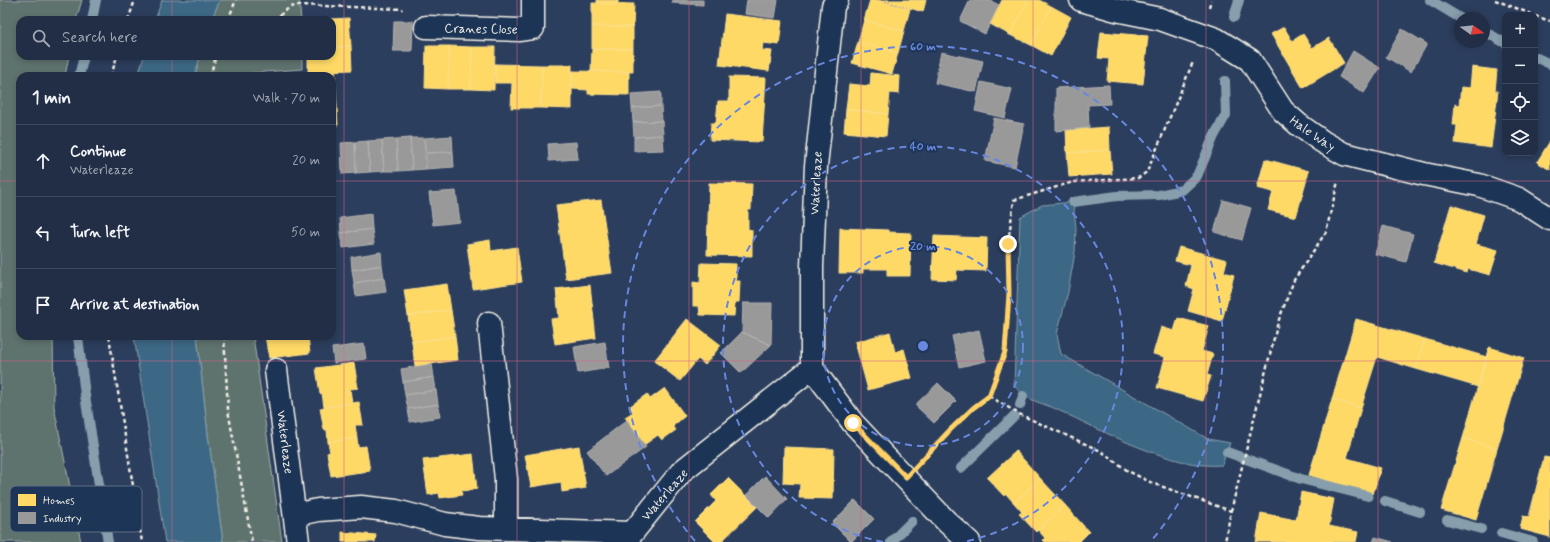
<!DOCTYPE html>
<meta charset="utf-8">
<style>
:root{--surface:#212e46;--page:#29364d;--text:#f1f3f6;--muted:#a2a8b3;--line:#3e4a5f}
body{margin:0;font-family:Mynerve,sans-serif;background:var(--page);color:var(--text)}
.controls{position:absolute;right:12px;top:12px;display:grid;overflow:hidden;border-radius:8px;box-shadow:0 2px 6px #0003}
.controls button{width:36px;height:36px;display:grid;place-items:center;padding:0;border:0;border-bottom:1px solid var(--line);background:var(--surface);color:var(--text);font:20px sans-serif}
.compass{position:absolute;left:1454px;top:12px;width:36px;height:36px;border-radius:50%;background:var(--surface);box-shadow:0 2px 6px #0003;rotate:105deg}
.stop{position:absolute;width:12px;height:12px;margin:-9px;border:3px solid #ffd166;border-radius:50%;background:#fff}
.stop.end{background:#ffd166;border-color:#fff;box-shadow:0 1px 4px #0008}
.list{margin:0;padding:0;list-style:none}
h2{display:flex;justify-content:space-between;align-items:center;height:52px;margin:0;padding:0 16px;font-size:17px}
h2 small{font-size:13px;font-weight:400;color:var(--muted)}
.list li{display:grid;grid-template-columns:26px 1fr auto;gap:12px;align-items:center;box-sizing:border-box;height:72px;padding:0 16px;border-top:1px solid var(--line)}
.list b{display:block;font-size:15px;white-space:nowrap}
.list p{margin:0;font-size:13px;white-space:nowrap;color:var(--muted)}
.list em{font-size:13px;font-style:normal;color:var(--muted)}
.icon{flex:none;width:22px;height:22px;fill:none;stroke:currentColor;stroke-width:2;stroke-linecap:round;stroke-linejoin:round}
.map{position:relative;flex:none;width:1550px;height:542px;overflow:hidden}
.search{position:absolute;background:var(--surface);box-shadow:0 2px 6px #0003;left:16px;top:16px;width:320px;height:44px;display:flex;align-items:center;gap:10px;box-sizing:border-box;padding:0 14px;border-radius:12px;color:var(--muted);font-size:15px}
.panel{position:absolute;background:var(--surface);box-shadow:0 2px 6px #0003;left:16px;top:72px;width:320px;height:268px;border-radius:12px}
.map>svg:first-child{display:block}
</style>
<div class="map">
<svg width="1550" height="542" viewBox="0 0 1550 542">
<rect width="100%" height="100%" fill="#2c3e5d"/>
<filter id="ink" filterUnits="userSpaceOnUse"><feTurbulence type="fractalNoise" baseFrequency=".025" numOctaves="2"/><feDisplacementMap in="SourceGraphic" scale="8" xChannelSelector="R" yChannelSelector="G"/><feConvolveMatrix kernelMatrix="1 2 1 2 8 2 1 2 1" color-interpolation-filters="sRGB"/></filter>
<g filter="url(#ink)">
<!-- green -->
<path fill="#5e736e" stroke="#a9b2ab" d="M0 0H82L76 20H20V56H69L65 76H20V336H53L54 407 81 542H0Z
M220 0H299L301 20H211Z
M200 56H302V69L252 73 236 76H195Z
M197 336H253L282 542H223L208 435Z"/>
<!-- water -->
<path fill="#3e6885" stroke="#879fad" d="M162 0H220L211 20H155Z
M144 56H200L195 76H138Z
M1073 202 1076 228 1075 252 1068 292 1057 334 1061 354 1208 439 1230 443 1222 465C1174 470 1101 430 1058 410 1039 401 1029 403 1014 385L1020 217 1042 205Z
M134 336H197L208 435 223 542H165Z"/>
<!-- homes -->
<path fill="#ffd966" stroke="#fce08d" d="M597 0H618V4L597 3Z
M870 0H878L910 9 904 31 864 20Z
M883 0H926L923 12Z
M1002 0H1028L1010 35 990 24Z
M1028 0H1039L1051 6 1031 45 1010 35Z
M592 3 634 4 633 27 592 26Z
M1051 6 1071 17 1051 56 1031 45Z
M725 14 782 21 779 45 763 43 762 50 772 51 769 71 719 65Z
M349 18 351 46 332 47V20H314Z
M864 20 904 31 898 53 858 42Z
M592 26 633 27V49H592Z
M1284 27 1292 41 1303 34 1312 48 1329 38 1344 63 1303 88 1271 34Z
M1101 32 1148 36 1143 84 1107 81 1109 59 1098 58Z
M858 42 898 53 892 74 852 63Z
M351 46 352 70 308 72V56H332V47Z
M426 46H449L448 89 425 88Z
M449 46 472 47 471 89H448Z
M472 47H495L494 90 471 89Z
M592 49H633V72L591 71Z
M495 64 542 65 541 108H511L512 83H495Z
M542 65H572V109L541 108Z
M1472 67 1497 70 1495 91H1498L1491 148 1455 143 1457 125H1453L1455 104 1459 105 1461 87 1470 88Z
M335 71 338 125H332V76H312V72Z
M572 71 629 72V95L588 94V90L572 89Z
M871 73 900 76 899 94 890 93 888 114 846 109 849 84 870 86Z
M729 77 766 78 762 142 710 140 711 123H716L718 101H729Z
M846 109 888 114 886 136 844 132Z
M1109 127 1110 150 1067 153 1066 130Z
M1550 141V170L1537 162Z
M1110 150 1112 174 1069 177 1067 153Z
M1265 159 1309 171 1296 217 1268 210 1273 192 1257 188Z
M709 183 752 184 751 210H748V229L752 230V256L707 255Z
M601 200 612 273 566 279 556 205Z
M1451 205 1484 215 1476 244 1498 250 1490 275 1468 269 1467 273 1434 263Z
M840 228 888 230V232L911 233 910 276H887V269H863V273H839Z
M934 236 987 238 986 271 957 270 956 280 932 279Z
M490 240 491 251 517 247 522 282 473 289 467 244Z
M1179 247 1227 260 1224 272 1234 275 1222 321 1188 311 1194 289 1186 286 1191 265 1175 261Z
M701 263 736 264V281H740L739 302H735L734 316 700 315 699 306H693V282L700 283Z
M447 284 451 310 408 316 404 290Z
M590 285 596 338 555 344 551 319 559 318 556 289Z
M451 310 455 336 412 342 408 316Z
M1178 318 1209 326 1202 351 1213 354 1207 375 1211 376 1203 401 1157 388 1165 357 1153 354 1161 327 1174 331Z
M687 319 721 345 705 365 698 359 680 381 654 361Z
M1356 319 1425 339 1416 369 1377 357 1361 408 1332 399Z
M890 332 895 352 904 349 912 378 868 390 855 342Z
M265 336H308L310 353 269 358Z
M455 336 458 360 415 366 412 342Z
M1425 339 1487 357 1478 387 1416 369Z
M1489 347 1524 358 1497 449 1463 438Z
M354 363 358 388 350 389 352 403 324 407 322 393 320 394 316 368Z
M665 388 685 416 673 426 676 430 662 440 658 435 644 445 625 417 633 412 629 407 647 394 650 399Z
M1332 399 1361 408 1347 458 1381 468 1373 494 1309 475Z
M359 402 363 425H355L357 438 328 442 327 430H324L320 408Z
M357 438 358 447 366 446 370 471 331 476 327 453 330 452 328 442Z
M1463 438 1497 449 1476 520 1441 510Z
M579 446 586 488 562 492 561 482 531 487 525 455Z
M784 447 834 449 833 499 799 498 800 484 783 483Z
M1016 451 1040 478 1014 503 1006 494 1004 496 987 478Z
M473 454 477 489 461 491 462 495 440 498 439 493 428 495 423 460Z
M1544 457 1550 458V537L1520 529 1523 516 1529 517Z
M728 478 757 507 721 542H715L695 522 716 501 711 495Z
M1040 478 1065 505 1036 532 1019 514 1022 512 1014 503Z
M1301 492 1334 499 1329 526 1358 532 1356 542H1256L1261 513 1296 520Z
M1065 505 1089 532 1079 542H1045L1043 540 1045 538 1038 530Z
M342 532 376 535 375 542H342Z"/>
<!-- industry -->
<path fill="#999" stroke="#b4b3b1" d="M673 0H703V5L672 3Z
M747 0H778L775 18 745 14Z
M970 0H989L999 5 985 34 960 21Z
M394 21H413L412 51H393Z
M1402 29 1427 44 1411 72 1386 57Z
M1353 51 1380 68 1364 93 1339 77Z
M941 52 983 61 976 92 935 83Z
M981 82 1012 89 1005 118 975 111Z
M1109 85 1110 104 1088 105 1089 128 1056 131V88Z
M661 92V106L632 108 631 94Z
M661 106 662 121 633 122 632 108Z
M994 118 1024 124 1015 167 985 161Z
M662 121 663 135 634 137 633 122Z
M663 135 664 150 634 151V137Z
M452 136 453 152 426 153 424 138Z
M410 138 412 170 398 171 396 139Z
M410 138H424L426 169 412 170Z
M396 139 398 171H384L382 140Z
M382 140 384 171 370 172 368 141Z
M368 141 370 172 356 173 355 142Z
M355 142 356 173 342 174 341 143Z
M576 142 578 159 549 161 548 144Z
M453 152 454 167 426 169V153Z
M456 191 460 222 433 225 429 193Z
M1223 200 1251 208 1242 240 1214 232Z
M371 214 372 229 341 233 340 218Z
M1383 226 1413 234 1406 262 1375 254Z
M372 229 374 244 343 248 341 233Z
M381 252 382 265 352 270 351 257Z
M382 265 384 278 354 283 352 270Z
M384 278 386 292 356 296 354 283Z
M743 303H772L771 345 742 332Z
M979 330 986 361 959 367 952 336Z
M742 332 771 345 741 373 721 353Z
M605 342 609 368 578 373 574 347Z
M364 344 366 359 334 363 332 348Z
M432 364 434 377 403 382 401 369Z
M434 377 436 390 405 395 403 382Z
M938 383 956 401 934 423 915 405Z
M436 390 438 404 408 409 405 395Z
M438 404 440 417 410 422 408 409Z
M627 420 646 447 606 476 587 451Z
M765 476 787 499 769 518 746 495Z
M855 500 874 519 851 542 832 523Z
M1375 537 1393 542H1373Z"/>
<g fill="none" stroke-linecap="round" stroke-linejoin="round">
<!-- stream -->
<path stroke="#879fad" stroke-width="10" d="M1430 0 1460 18
M1234 17 1239 0
M92 20 96 0
M1484 31 1505 43
M1535 57 1550 64
M79 76 84 56
M1073 202 1117 196 1159 195 1182 190 1197 176 1214 136 1226 115 1225 81
M78 336 85 395 108 542
M1020 405 1023 396
M1227 452 1301 479 1368 496
M961 468 1014 416
M1385 501 1420 512
M1447 520 1481 529
M1501 533 1533 542
M891 542 912 521"/>
<defs>
<path id="minor" d="M837 0 833 6 816 166 812 267V368L853 423 947 522 969 542
M1081 0 1116 10 1160 19 1216 39 1250 60 1283 111 1299 125 1323 142 1344 154 1424 174 1479 185 1519 199 1550 219
M426 27 520 30 533 28V0
M489 323 506 479V528
M276 370 298 542
M295 515 318 510 361 507 396 511 445 524 479 528 631 533
M625 542 682 471 812 368"/>
</defs>
<!-- minor casing -->
<use href="#minor" stroke="#f4f1e8" stroke-width="25"/>
<!-- path -->
<path stroke="#f4f1e8" stroke-width="2.5" stroke-dasharray="4 3" stroke-linecap="butt" d="M1495 0 1534 15
M1209 7 1211 0
M1535 16 1550 21
M128 20 135 0
M228 20 236 0
M274 20 290 7 300 5 403 9
M111 76 117 56
M210 76 216 56
M109 336 142 542
M224 336 228 410 252 542
M989 396 1021 415 1101 451 1128 471 1152 483 1231 511 1225 542
M926 457 950 430 973 408 989 396 1005 353 1009 294 1008 243 1014 200 1073 182 1138 178 1147 172 1193 62
M1231 511 1278 322 1294 280 1326 232 1338 181"/>
<!-- minor -->
<use href="#minor" stroke="#1d3557" stroke-width="22"/>
</g>
</g>
<g fill="none" stroke-linecap="round" stroke-linejoin="round" filter="url(#ink)">
<!-- route -->
<path stroke="#ffd166" stroke-width="5" d="M853 423 906 477 950 430 973 408 989 396 1005 352 1009 294 1008 244"/>
</g>
<!-- grid -->
<path fill="none" stroke="#d4648c" stroke-width="1" stroke-opacity="0.55" d="M172 0V20M344 0V542M517 0V542M689 0V542M861 0V542M1033 0V542M1206 0V542M1378 0V542M172 56V76M0 181H20M332 181H1550M172 336V542M0 361H1550"/>
<!-- distance rings -->
<g fill="none" stroke="#6887de" stroke-width="2" stroke-dasharray="7 5">
<circle cx="923" cy="346" r="100"/>
<path d="M883 542A200 200 0 1 1 963 542"/>
<path d="M695 541A300 300 0 1 1 1151 541"/>
</g>
<g text-anchor="middle" stroke-width="4" stroke-linejoin="round" paint-order="stroke">
<!-- street labels -->
<g font-size="13" fill="#f4f1e8" stroke="#1d3557">
<text transform="translate(481 28) rotate(1)" y="5">Cranes Close</text>
<text transform="translate(1313 133) rotate(35)" y="5">Hale Way</text>
<text transform="translate(815 183) rotate(-87)" y="5">Waterleaze</text>
<text transform="translate(286 442) rotate(83)" y="5">Waterleaze</text>
<text transform="translate(664 494) rotate(-49)" y="5">Waterleaze</text>
</g>
</g>
<!-- legend -->
<rect x="10" y="486" width="132" height="46" rx="6" fill="#1d3557" stroke="#5e6d82" stroke-width="1"/>
<rect x="18" y="494" width="18" height="12" fill="#ffd966"/>
<rect x="18" y="512" width="18" height="12" fill="#999"/>
<g font-size="11" fill="#f4f1e8">
<text x="43" y="504">Homes</text>
<text x="43" y="522">Industry</text>
</g>
<circle cx="923" cy="346" r="6" fill="#6887de" stroke="#1d3557" stroke-width="2"/>
<g font-size="12" text-anchor="middle" font-weight="bold" fill="#6887de" stroke="#1d3557" stroke-width="4" stroke-linejoin="round" paint-order="stroke">
<text x="923" y="50">60 m</text>
<text x="923" y="150">40 m</text>
<text x="923" y="250">20 m</text>
</g>
</svg>
<div class="controls">
<button>+</button>
<button>−</button>
<button><svg class="icon" aria-label="locate" viewBox="0 0 24 24"><circle cx="12" cy="12" r="6"/><path d="M12 2v4M12 18v4M2 12h4M18 12h4"/></svg></button>
<button><svg class="icon" aria-label="layers" viewBox="0 0 24 24"><path d="M12 4l9 5-9 5-9-5zM3 14l9 5 9-5"/></svg></button>
</div>
<svg class="compass" viewBox="-18 -18 36 36"><path d="M0-13l5 13h-10z" fill="#e53935"/><path d="M0 13l5-13h-10z" fill="#a2a8b3"/></svg>
<div class="stop" style="left:853px;top:423px"></div>
<div class="stop end" style="left:1008px;top:244px"></div>
<div class="search"><svg class="icon" aria-label="search" viewBox="0 0 24 24"><circle cx="10" cy="10" r="6"/><path d="M15 15l6 6"/></svg>Search here</div>
<section class="panel">
<h2>1 min<small>Walk · 70 m</small></h2>
<ul class="list">
<li><svg class="icon" aria-label="ahead" viewBox="0 0 24 24"><path d="M12 20V5M6 11l6-6 6 6"/></svg><div><b>Continue</b><p>Waterleaze</p></div><em>20 m</em></li>
<li><svg class="icon" aria-label="left" viewBox="0 0 24 24"><path d="M17 20v-9H6M10 6l-5 5 5 5"/></svg><div><b>Turn left</b></div><em>50 m</em></li>
<li><svg class="icon" aria-label="arrive" viewBox="0 0 24 24"><path d="M6 21V4h12l-3 4 3 4H6"/></svg><div><b>Arrive at destination</b></div></li>
</ul>
</section>
</div>
